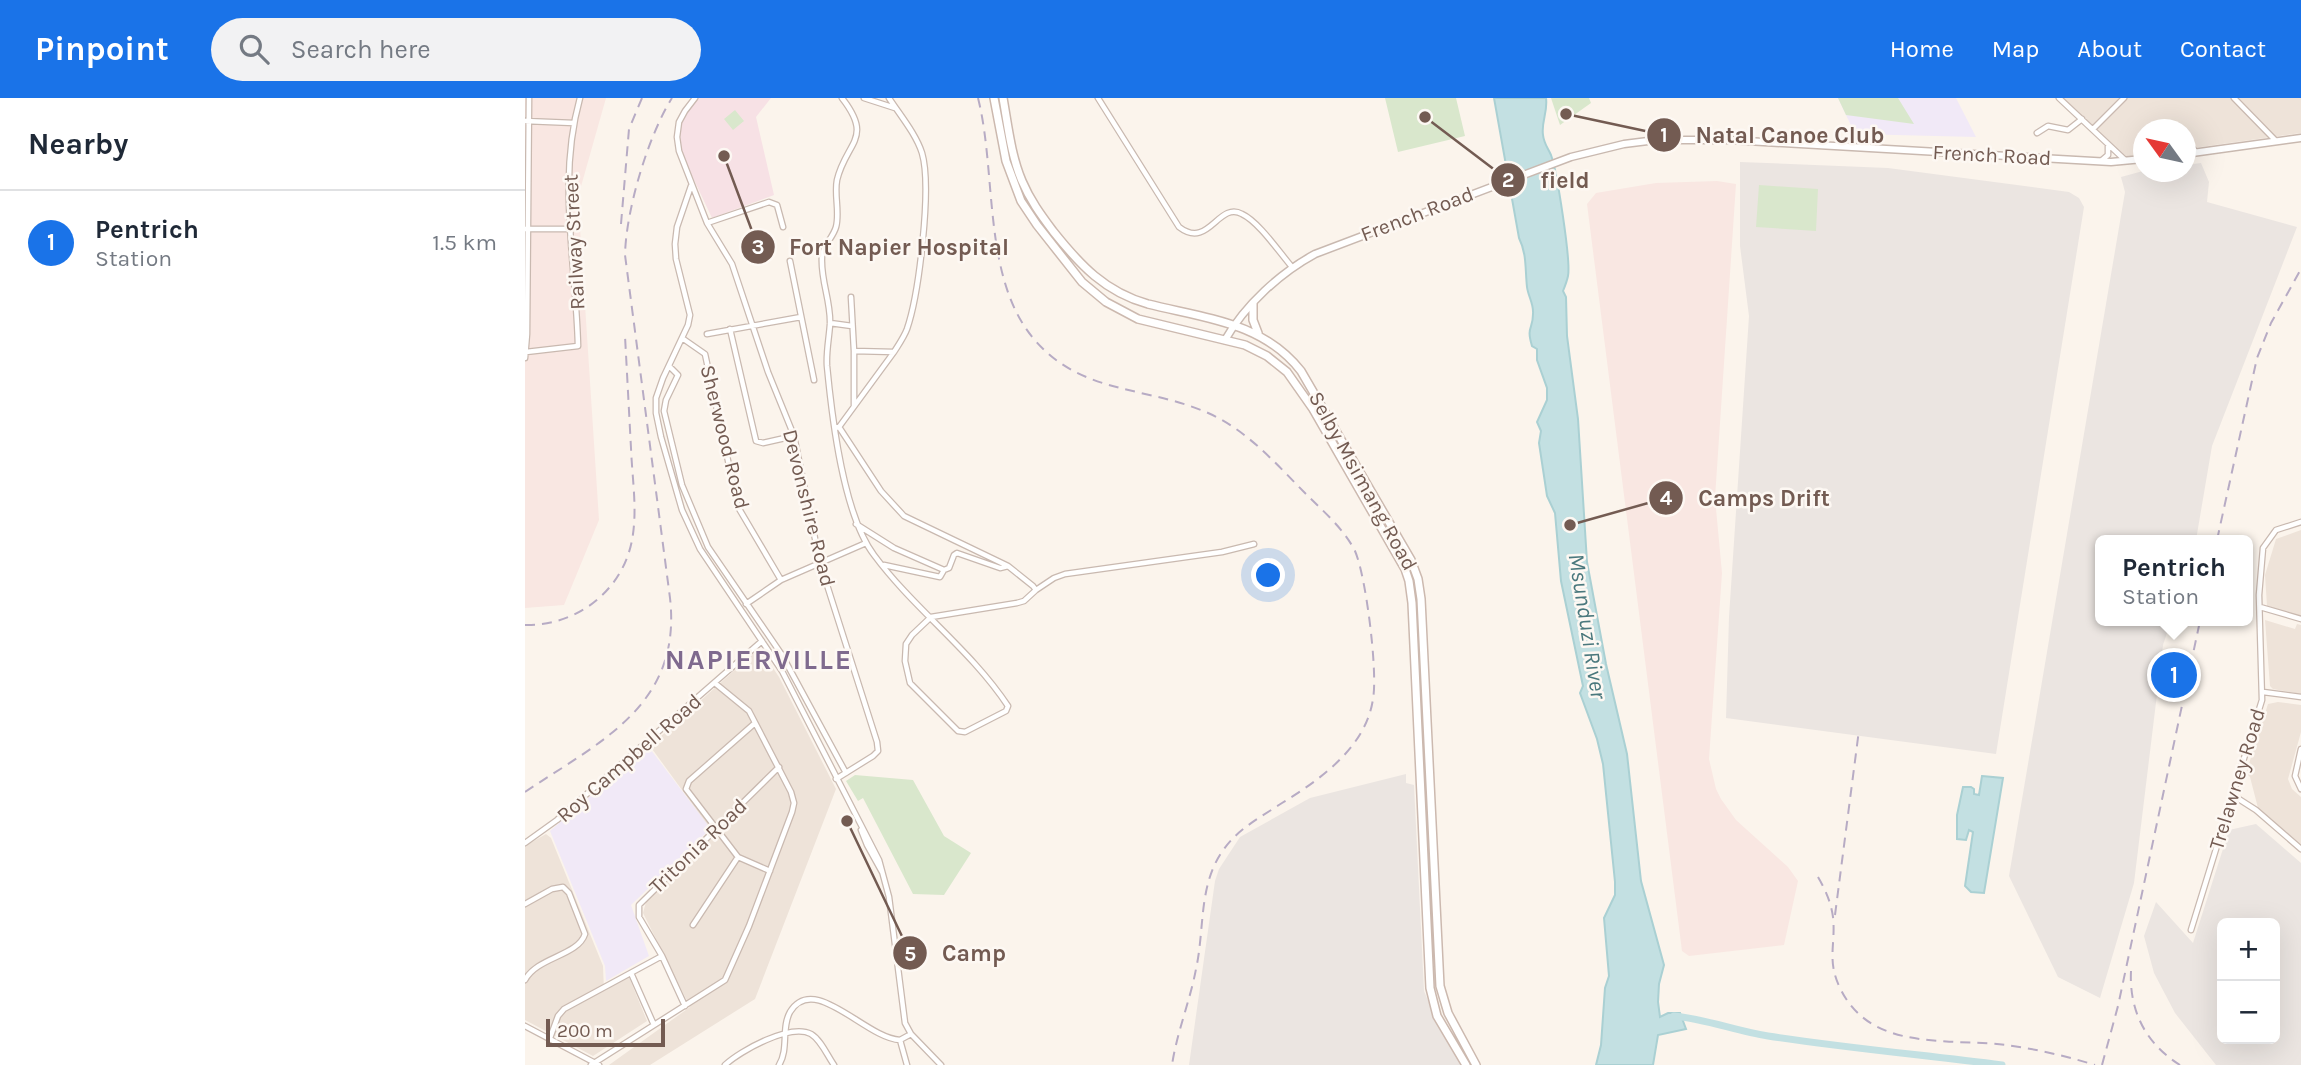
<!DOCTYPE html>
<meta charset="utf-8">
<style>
:root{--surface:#fff;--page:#f2f2f3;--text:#1f2937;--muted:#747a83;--line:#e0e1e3;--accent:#1a73e8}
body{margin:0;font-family:Karla,sans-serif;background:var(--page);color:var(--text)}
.controls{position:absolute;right:21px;bottom:21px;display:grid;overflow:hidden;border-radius:10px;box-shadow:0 7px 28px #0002}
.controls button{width:63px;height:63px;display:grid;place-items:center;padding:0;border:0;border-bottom:2px solid var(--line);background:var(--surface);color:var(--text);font:35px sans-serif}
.compass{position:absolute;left:1608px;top:21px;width:63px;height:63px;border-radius:50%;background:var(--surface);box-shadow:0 7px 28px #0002;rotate:303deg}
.scale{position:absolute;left:21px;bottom:18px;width:119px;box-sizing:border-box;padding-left:7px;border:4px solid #735b52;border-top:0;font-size:19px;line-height:24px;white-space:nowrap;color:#735b52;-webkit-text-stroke:5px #fdf8f3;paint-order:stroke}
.you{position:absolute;left:744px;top:478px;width:24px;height:24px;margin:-18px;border:5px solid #fff;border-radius:50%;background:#1a73e8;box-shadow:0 0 0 10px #1a73e833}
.badge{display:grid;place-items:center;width:46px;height:46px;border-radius:50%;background:var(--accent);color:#fff;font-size:23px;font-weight:700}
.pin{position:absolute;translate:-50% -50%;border:4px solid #fff;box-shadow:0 2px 7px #0006}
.popup{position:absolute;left:1570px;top:437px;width:158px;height:91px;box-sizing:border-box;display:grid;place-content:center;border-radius:10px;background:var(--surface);filter:drop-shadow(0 2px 5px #0005);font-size:23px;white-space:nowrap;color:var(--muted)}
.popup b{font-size:26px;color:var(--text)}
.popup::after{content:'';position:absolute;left:50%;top:100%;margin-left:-14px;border:14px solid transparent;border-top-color:var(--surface)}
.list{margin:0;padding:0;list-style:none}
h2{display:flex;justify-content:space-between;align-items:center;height:91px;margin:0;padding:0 28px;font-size:30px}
h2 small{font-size:23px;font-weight:400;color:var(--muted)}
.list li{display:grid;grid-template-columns:46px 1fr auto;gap:21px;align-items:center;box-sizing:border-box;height:105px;padding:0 28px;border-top:2px solid var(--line)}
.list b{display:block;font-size:26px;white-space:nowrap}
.list p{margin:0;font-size:23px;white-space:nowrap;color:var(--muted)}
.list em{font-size:23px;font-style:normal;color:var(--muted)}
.icon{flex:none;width:38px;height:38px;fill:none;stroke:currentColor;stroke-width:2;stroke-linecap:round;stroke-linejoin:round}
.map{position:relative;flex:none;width:1776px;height:967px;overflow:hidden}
header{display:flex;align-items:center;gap:42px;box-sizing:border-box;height:98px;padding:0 35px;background:var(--accent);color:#fff}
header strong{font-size:33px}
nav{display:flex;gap:38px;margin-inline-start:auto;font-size:24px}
.search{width:490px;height:63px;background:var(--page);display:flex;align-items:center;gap:18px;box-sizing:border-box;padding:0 24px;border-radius:38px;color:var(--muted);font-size:26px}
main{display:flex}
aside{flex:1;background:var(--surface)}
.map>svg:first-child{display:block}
</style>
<header>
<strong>Pinpoint</strong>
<div class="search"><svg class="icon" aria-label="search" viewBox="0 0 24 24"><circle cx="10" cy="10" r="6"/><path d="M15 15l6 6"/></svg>Search here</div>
<nav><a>Home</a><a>Map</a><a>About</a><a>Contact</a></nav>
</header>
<main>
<aside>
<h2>Nearby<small></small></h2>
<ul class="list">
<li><span class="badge">1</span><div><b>Pentrich</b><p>Station</p></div><em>1.5 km</em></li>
</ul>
</aside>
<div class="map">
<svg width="1776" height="967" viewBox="0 0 1776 967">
<rect width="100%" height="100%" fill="#fbf4ec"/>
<!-- residential -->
<path fill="#eee3d9" d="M1536 0H1776V35L1661 51 1660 32H1618V56L1601 59Z
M1776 432V519L1742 508 1740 477 1751 441Z
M1740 522 1770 531 1772 526 1776 527V596L1748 591 1745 588Z
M231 553 238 555 254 579 311 691 230 901 125 967H84L165 909 118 815 121 804 189 736 125 648Z
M1753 604 1776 607V634L1763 681 1767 691 1776 699V746L1733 710 1725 679 1721 675 1743 606Z
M21 736 26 740 78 868 79 893 104 879 122 923 68 958 0 922V748Z"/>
<!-- commercial -->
<path fill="#f9e7e2" d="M0 0H81L53 99 74 422 39 507 0 510Z
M1192 83 1211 86 1190 400 1197 475 1184 661 1191 691 1196 701 1211 722 1263 769 1273 783 1259 847 1164 858 1157 853 1062 106 1071 95 1131 85Z"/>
<!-- industrial -->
<path fill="#ebe5e1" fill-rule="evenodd" d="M1215 64 1363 70 1544 94 1554 100 1559 109 1471 656 1201 620 1204 519 1224 218 1215 148Z
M1676 65 1684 84 1682 104 1772 129 1687 348 1671 442H1576V523H1646L1638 547 1609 785 1575 900 1533 879 1484 778 1600 94 1596 79 1618 73 1660 74 1661 67Z
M881 676V685L889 687 899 893 916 933 939 967H664L690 783 694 771 715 739 785 700Z
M1731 726 1776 765V967H1691L1650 915 1629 875 1619 838 1631 804 1668 845 1704 732ZM1697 825H1750V941H1697Z"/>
<!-- education -->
<path fill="#f1e9f7" d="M1313 0H1431L1451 39 1330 36Z
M126 652 182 726V734L106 807 124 858 81 883 80 868 25 733 117 653Z"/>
<!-- medical -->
<path fill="#f7e1e5" d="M173 0H246L231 19 249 97 187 120 154 50 151 34 157 19Z"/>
<!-- green -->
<path fill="#d9e7cc" d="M860 0H931L940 38 873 54Z
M1026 0H1064L1066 5 1035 27Z
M1313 0H1373L1389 26 1321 17Z
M210 12 219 23 208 32 199 21Z
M1234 87 1293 91 1291 133 1231 129Z
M330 677 388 682 419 738 446 755 419 797 388 796 338 700 333 703 321 683Z"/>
<!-- water -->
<path fill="#c3e0e2" stroke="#aad0d3" stroke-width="2" d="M969 0H1021C1023 14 1016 24 1018 37 1019 46 1023 50 1026 57 1032 73 1046 163 1043 178 1042 183 1040 188 1038 193L1041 199 1042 238 1053 321 1062 464 1081 566 1102 656 1116 783 1139 867 1134 886 1133 904 1135 919 1143 915H1155L1161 931 1133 937 1128 967H1071L1076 947 1080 890 1084 878 1079 820 1090 797V784L1078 666 1072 641 1055 595 1058 588 1036 483 1030 415 1022 398 1014 345 1016 333 1012 324 1022 302V290L1012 262V251L1007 248C1001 228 1008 232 1008 216 1009 206 1003 198 1002 189 1000 171 1002 156 994 140Z
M1457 678 1478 680 1459 795 1446 794 1440 788 1448 734 1444 732 1441 742 1432 741V717L1438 689H1446L1449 691V696L1454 697Z"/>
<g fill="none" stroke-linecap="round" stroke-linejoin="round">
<!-- river -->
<path stroke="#c3e0e2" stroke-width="7" d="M1149 918C1181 921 1211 933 1243 938 1321 950 1399 957 1477 967"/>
<defs>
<path id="minor" d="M170 0 160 13 154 24 152 39 154 53 182 125 207 166 243 274 269 338 295 465 352 644 353 653 348 658 311 681
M317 0C349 41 321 44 312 82 309 97 315 114 311 129 308 140 298 147 297 158 295 181 306 203 305 226 304 241 301 254 302 268 307 320 318 416 349 457 389 511 446 552 483 608L481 613 440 634 433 633 385 585 380 563 381 546 387 537 406 519 492 505 499 503 511 492 508 488 483 468 475 470 432 455 429 457 424 470 419 472 369 450 331 426
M339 0 370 10
M364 0C375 17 391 36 397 55 407 89 394 196 382 231 379 239 374 246 369 254
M573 0 654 129C684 152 693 103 717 116 734 124 754 154 767 169
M1534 0 1600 62
M1709 0 1751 43
M0 23 49 25
M1643 26 1649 32
M1568 31 1599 0
M1512 35 1523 28 1543 32 1557 21
M1660 42 1671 54
M1576 63 1583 57V48
M166 88 152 129 150 146 151 161 165 217 163 227 138 280 131 300V315L136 339 157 412 175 451 257 573 354 762 364 799 380 925 386 936 416 967
M182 125 244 104 252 107 258 129
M0 131H44
M265 163 289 282
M326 199 329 253V308
M305 225 327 228
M205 231 231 343 238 345 269 338
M182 236 276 219
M157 240 180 256 213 409 256 482
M1 254 53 248C51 165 32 82 55 0
M0 260 2 236 4 0
M144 268 153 277 141 302 139 313 157 387 183 449 257 557 321 675
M314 329 369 254 329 253
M310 330 314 329 356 393 379 418 483 468
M359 467 415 479 419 472
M511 492 529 480 540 476 697 454 729 446
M221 506 256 482 341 445
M1735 509 1776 521
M1738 594 1776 599
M230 625 164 683 161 691 213 759 245 773
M1776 651 1770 678 1776 691
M1709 698 1731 712 1776 751
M336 732 342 747 357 774
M0 745 32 722 237 543
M0 806 27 791 38 789 44 795 60 836C53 858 12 859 0 882
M168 827 213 759
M1666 832 1737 602 1734 497 1738 450 1751 432 1776 424
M106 875 129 927
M160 908 137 858 114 819V807L254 669
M0 928 74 967
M25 940 33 918 39 911 137 858
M375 942 382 967
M66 967 200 882 224 828 267 714 269 705 266 694 224 613 191 586
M200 967C215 953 265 925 286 936 296 942 302 957 309 967
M254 967C264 951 256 930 265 914 289 874 340 940 375 942L386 936"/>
<path id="tertiary" d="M1660 56 1776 40
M700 242C720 207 755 175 790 156L1046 59 1099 46 1131 42H1205L1586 64 1618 61"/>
<path id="secondary" d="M469 0 481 63 496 103 512 127 557 184 581 204 613 221 720 247 742 258 762 274 788 311 880 471 884 483 887 505 905 890 912 918 941 967
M478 0C483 28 486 57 497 83 505 102 516 117 528 133 555 167 580 194 623 206 679 220 738 224 776 273L886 462 893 481 896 501 915 888 923 915 951 967
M728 206V222L733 235"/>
</defs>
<!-- minor casing -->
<use href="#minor" stroke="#c9b9b0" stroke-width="7"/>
<!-- tertiary casing -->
<use href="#tertiary" stroke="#c9b9b0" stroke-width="9"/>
<!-- secondary casing -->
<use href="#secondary" stroke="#ccb9af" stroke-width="10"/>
<!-- minor -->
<use href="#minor" stroke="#fff" stroke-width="4.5"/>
<!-- tertiary -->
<use href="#tertiary" stroke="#fff" stroke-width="6"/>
<!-- secondary -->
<use href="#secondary" stroke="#fff" stroke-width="7"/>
<!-- rail -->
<path stroke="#b7abc4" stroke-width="2" stroke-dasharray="10 7" stroke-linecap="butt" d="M453 0C472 75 457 178 508 240 554 295 615 288 676 312 720 329 750 365 782 397 799 414 819 431 830 453 841 478 853 574 848 601 841 649 796 681 757 705 736 719 714 730 699 751 673 786 680 830 671 871 665 903 652 934 647 967
M96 126 104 31 117 0
M1692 442 1732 260 1746 225 1776 171
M0 527C54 528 101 490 108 436 112 408 107 378 106 350 104 313 102 275 100 238
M0 694C76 643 157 607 145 500L100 157C101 112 123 38 147 0
M1293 779C1300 791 1306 804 1308 819 1311 847 1301 863 1316 892 1347 954 1424 940 1481 947 1511 951 1541 958 1570 967
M1310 817 1334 632
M1606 873C1604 913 1621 946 1655 967
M1577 967 1593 908 1675 523"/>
</g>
<g text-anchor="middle" stroke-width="5" stroke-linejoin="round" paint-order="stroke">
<!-- street labels -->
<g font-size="21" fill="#735b52" stroke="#fdf8f3">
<text transform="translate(1467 57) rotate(3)" y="7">French Road</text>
<text transform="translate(892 116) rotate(-21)" y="7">French Road</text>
<text transform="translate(49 144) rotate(-93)" y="7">Railway Street</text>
<text transform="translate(200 339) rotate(76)" y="7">Sherwood Road</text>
<text transform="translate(838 383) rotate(61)" y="7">Selby Msimang Road</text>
<text transform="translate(284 410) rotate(76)" y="7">Devonshire Road</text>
<text transform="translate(104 660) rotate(-41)" y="7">Roy Campbell Road</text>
<text transform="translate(1712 681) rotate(-73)" y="7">Trelawney Road</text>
<text transform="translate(173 748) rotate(-44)" y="7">Tritonia Road</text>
</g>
<!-- water labels -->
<g font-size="23" font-style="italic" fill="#4a787d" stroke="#fdf8f3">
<text transform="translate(1063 528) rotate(81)" y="8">Msunduzi River</text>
</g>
<!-- district labels -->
<g font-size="28" font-weight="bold" letter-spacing="2" fill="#7f6a8e" stroke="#fdf8f3">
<text x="234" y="571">NAPIERVILLE</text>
</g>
</g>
<!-- callouts -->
<path fill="none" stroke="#735b52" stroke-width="2.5" d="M1041 16L1139 37M900 19L983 82M199 58L233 149M1045 427L1141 400M322 723L385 855"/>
<g fill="#735b52" stroke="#fdf8f3" stroke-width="2.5">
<circle cx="1041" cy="16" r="7"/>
<circle cx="900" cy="19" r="7"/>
<circle cx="199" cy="58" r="7"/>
<circle cx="1045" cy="427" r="7"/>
<circle cx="322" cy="723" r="7"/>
<circle cx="1139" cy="37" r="18"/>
<circle cx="983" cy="82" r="18"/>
<circle cx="233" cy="149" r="18"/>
<circle cx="1141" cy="400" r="18"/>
<circle cx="385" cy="855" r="18"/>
</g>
<g font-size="21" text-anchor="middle" font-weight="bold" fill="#fff">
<text x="1139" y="44">1</text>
<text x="983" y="89">2</text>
<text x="233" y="156">3</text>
<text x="1141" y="407">4</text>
<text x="385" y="863">5</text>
</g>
<g font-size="23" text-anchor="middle" font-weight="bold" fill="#735b52" stroke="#fdf8f3" stroke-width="5" stroke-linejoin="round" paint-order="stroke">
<text x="1265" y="45">Natal Canoe Club</text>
<text x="1040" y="90">field</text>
<text x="374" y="157">Fort Napier Hospital</text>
<text x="1239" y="408">Camps Drift</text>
<text x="449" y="863">Camp</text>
</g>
</svg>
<div class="controls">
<button>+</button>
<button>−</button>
</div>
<svg class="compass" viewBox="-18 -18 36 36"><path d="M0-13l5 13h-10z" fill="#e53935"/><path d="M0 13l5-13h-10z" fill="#747a83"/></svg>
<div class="scale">200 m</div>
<div class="you"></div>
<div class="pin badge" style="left:1649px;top:577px">1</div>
<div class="popup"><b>Pentrich</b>Station</div>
</div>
</main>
